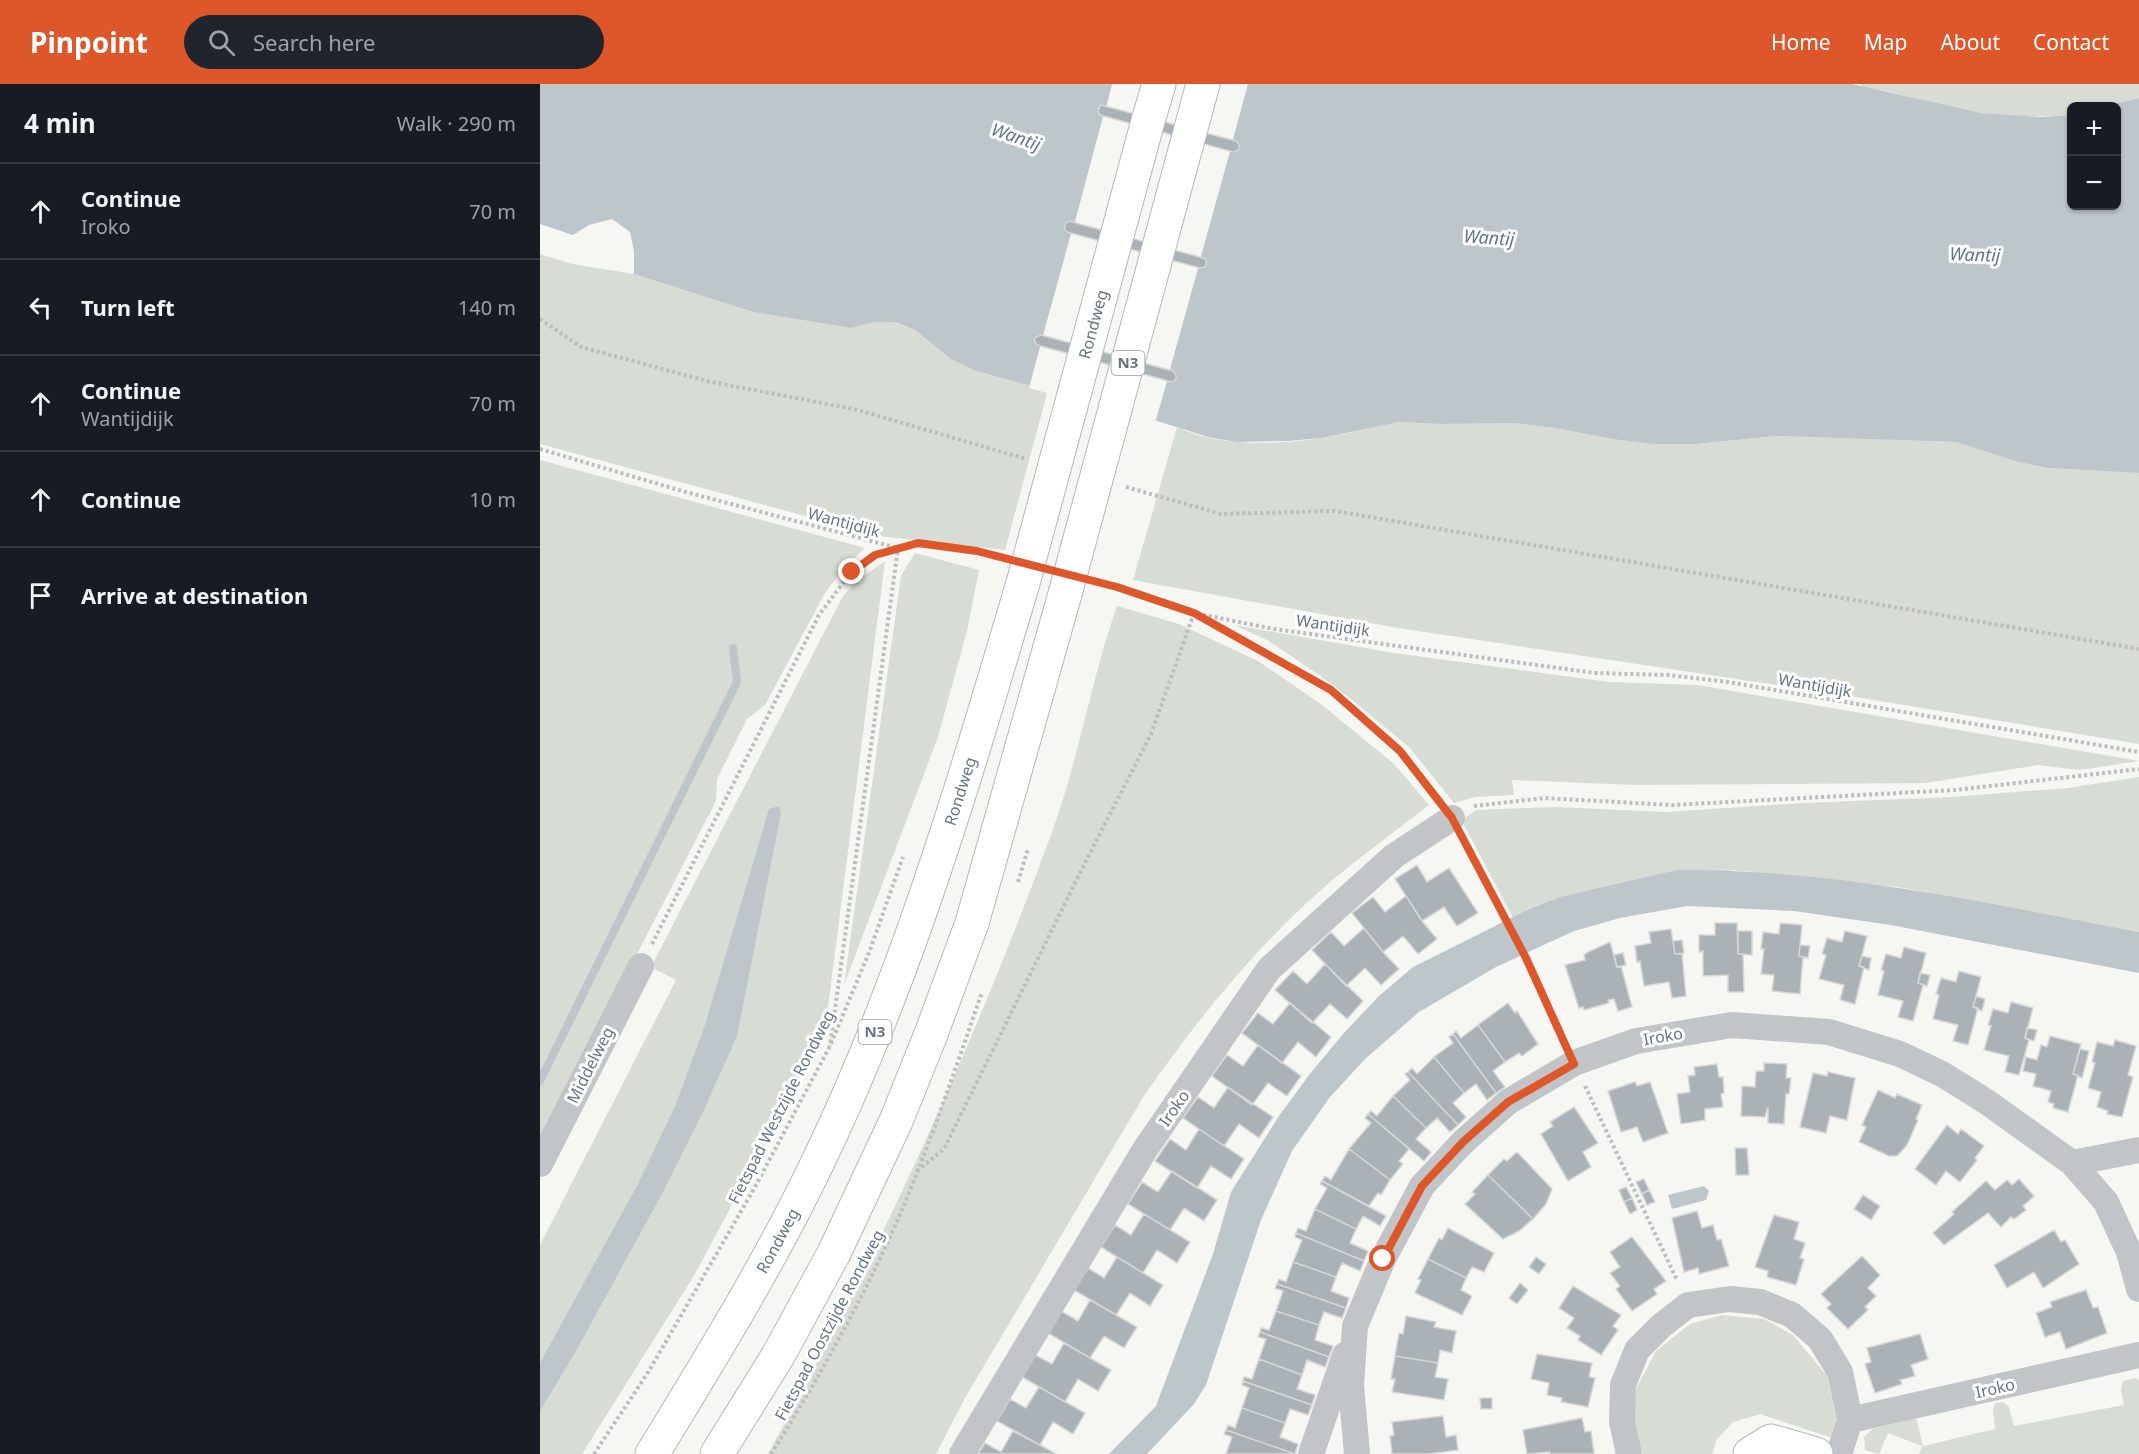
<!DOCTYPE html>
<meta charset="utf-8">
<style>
:root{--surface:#171b24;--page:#20242c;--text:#f1f3f6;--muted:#9ea1a6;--line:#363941;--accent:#de572a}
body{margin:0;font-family:"Noto Sans",sans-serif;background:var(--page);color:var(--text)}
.controls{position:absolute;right:18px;top:18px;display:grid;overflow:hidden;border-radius:9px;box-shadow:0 2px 4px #0004}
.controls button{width:54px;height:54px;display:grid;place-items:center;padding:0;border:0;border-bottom:2px solid var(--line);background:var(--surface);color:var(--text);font:30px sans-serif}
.stop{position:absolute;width:18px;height:18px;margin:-14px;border:4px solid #de572a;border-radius:50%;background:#fff}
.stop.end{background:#de572a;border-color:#fff;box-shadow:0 2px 6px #0008}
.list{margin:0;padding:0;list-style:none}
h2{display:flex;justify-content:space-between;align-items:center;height:78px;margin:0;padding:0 24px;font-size:26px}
h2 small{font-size:20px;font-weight:400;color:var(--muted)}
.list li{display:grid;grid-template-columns:39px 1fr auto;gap:18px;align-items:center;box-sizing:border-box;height:96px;padding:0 24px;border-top:2px solid var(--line)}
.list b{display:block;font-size:22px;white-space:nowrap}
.list p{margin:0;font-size:20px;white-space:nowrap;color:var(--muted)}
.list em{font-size:20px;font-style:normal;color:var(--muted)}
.icon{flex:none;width:33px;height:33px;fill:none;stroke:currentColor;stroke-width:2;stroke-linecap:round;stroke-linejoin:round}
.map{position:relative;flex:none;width:1599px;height:1370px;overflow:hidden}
header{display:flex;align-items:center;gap:36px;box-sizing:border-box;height:84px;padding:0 30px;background:var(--accent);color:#fff}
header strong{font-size:28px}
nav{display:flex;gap:33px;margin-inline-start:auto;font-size:21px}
.search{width:420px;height:54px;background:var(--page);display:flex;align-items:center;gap:15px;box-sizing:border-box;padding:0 21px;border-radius:33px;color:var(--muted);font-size:22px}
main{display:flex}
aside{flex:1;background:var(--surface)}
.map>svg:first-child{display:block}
</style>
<header>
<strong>Pinpoint</strong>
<div class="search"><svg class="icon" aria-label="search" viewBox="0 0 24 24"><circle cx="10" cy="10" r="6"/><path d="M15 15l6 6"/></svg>Search here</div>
<nav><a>Home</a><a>Map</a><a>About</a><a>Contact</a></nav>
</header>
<main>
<aside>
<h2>4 min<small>Walk · 290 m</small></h2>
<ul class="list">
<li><svg class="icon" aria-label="ahead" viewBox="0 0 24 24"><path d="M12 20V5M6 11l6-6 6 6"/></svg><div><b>Continue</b><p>Iroko</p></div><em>70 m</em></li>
<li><svg class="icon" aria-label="left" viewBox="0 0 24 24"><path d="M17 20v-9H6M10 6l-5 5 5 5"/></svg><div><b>Turn left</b></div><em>140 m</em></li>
<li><svg class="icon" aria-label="ahead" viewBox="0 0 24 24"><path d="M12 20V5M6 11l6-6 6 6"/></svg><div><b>Continue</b><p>Wantijdijk</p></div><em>70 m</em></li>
<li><svg class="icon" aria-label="ahead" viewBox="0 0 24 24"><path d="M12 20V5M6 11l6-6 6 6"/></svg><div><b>Continue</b></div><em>10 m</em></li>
<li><svg class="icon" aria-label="arrive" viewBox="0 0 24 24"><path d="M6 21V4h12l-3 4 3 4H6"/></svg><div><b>Arrive at destination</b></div></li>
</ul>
</aside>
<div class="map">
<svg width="1599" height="1370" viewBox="0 0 1599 1370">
<rect width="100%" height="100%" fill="#f6f6f3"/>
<!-- green -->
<path fill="#d7ddd4" d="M1322 0H1599V14L1565 22H1532L1531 31C1490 34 1448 32 1408 23 1379 16 1351 6 1322 4Z
M0 170 32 180 94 190 213 228 311 244 335 238H354L375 246 412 276 438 287 508 306 465 466 339 452 0 360Z
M860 338 901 340 974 339 1015 344 1072 355 1112 360H1156L1237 352 1416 358 1478 378 1508 384 1599 389V660L1310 612 858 544 593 496 637 343C678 363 738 361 782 354 808 350 833 342 860 338Z
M0 376 325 464 302 486 285 509 225 621 207 635 177 695 176 717 0 1058Z
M375 469 439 486 427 547 398 653 304 901 361 492Z
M345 477 285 947 155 1190 42 1370H0V1161L136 896 111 883 303 512 318 496Z
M577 522 639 540 718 577 781 620 854 680 889 721C844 756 797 789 757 828 699 884 647 949 602 1015L425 1314 396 1370H228C338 1170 434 962 512 748 539 674 551 596 577 522Z
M694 541 854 569 1069 598 1158 601 1599 677 1540 686 1498 681 1385 699 1096 701 972 696 974 711 935 713 914 719 870 664 795 602 729 557Z
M1599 693V848L1358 803 1193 786 983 828 973 834 923 739 926 733 936 726 1014 723 1126 728 1265 719 1411 713 1527 704Z
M1182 1231 1224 1235 1253 1251 1287 1292 1296 1334 1292 1354 1220 1330 1193 1338 1177 1355 1172 1370H1103L1093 1350 1096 1305 1116 1267 1150 1240Z
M1595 1294 1599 1297V1370H1379L1382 1362 1348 1349 1339 1370 1325 1366 1324 1353 1332 1345 1376 1334 1383 1362 1455 1345 1453 1326 1455 1319 1463 1318 1469 1323 1474 1342 1584 1321 1581 1306 1583 1297Z"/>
<!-- water -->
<path fill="#bcc6cb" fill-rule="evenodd" d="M0 0H1312L1441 29 1500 33 1531 31 1532 122H1576V22H1565L1599 14V389L1508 384 1478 378 1416 358 1237 352 1156 360H1112L1072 355 1015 344 974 339 901 340 859 338 782 354 748 357 696 358 668 353 614 336 437 287 412 276 375 246 355 238H335L311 244 213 228 94 190V167L90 148 72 135 49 141 33 151 0 140ZM564 21 696 57 700 62 698 66 693 68 561 31 558 28V24ZM531 137 663 174 666 176 665 183 660 184 527 148 525 146V140ZM501 251 633 287 636 291V295L631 298 497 261 494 256 496 253Z
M239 722 241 729 197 952 162 1030 124 1106 36 1267 0 1327V1279L98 1100 136 1020 165 941 229 725Z
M1137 786C1294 785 1446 819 1599 848V889L1351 841 1254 827 1147 822 1080 834 1034 847 956 883 879 928 825 975 790 1013 752 1067 721 1136 666 1301 654 1320 607 1370H569L616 1322 673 1170 691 1108 739 1032 769 991 804 949 838 913 873 883 983 828 1020 813Z
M1164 1102 1169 1107 1166 1116 1132 1125 1128 1111Z"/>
<!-- pier -->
<path fill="#f6f6f3" d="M572 0H708L692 59 566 24Z
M564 29 691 64 660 176 534 141Z
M532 146 659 181 629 289 502 255Z
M501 259 628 294 615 339 489 304Z"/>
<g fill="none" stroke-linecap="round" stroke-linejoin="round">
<!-- stream -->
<path stroke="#bcc6cb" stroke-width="8" d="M0 997 197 598 193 564"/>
</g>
<!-- building -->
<path fill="#aab1b7" stroke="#d7d7d5" stroke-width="1.5" d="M561 21 696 57 700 62 698 66 693 68 560 31 558 27Z
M529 137 663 174 666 176V180L665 183 660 184 527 148 525 146V140Z
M501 251 633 287 636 291V295L632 298 497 261 494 256 496 253Z
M877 781 887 798 909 784 938 829 917 842 904 823 882 837 855 795Z
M866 812 882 837 897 855 878 870 863 852 843 868 812 829 833 813 845 828Z
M1175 839H1197L1198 870H1203L1204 908H1188V891L1163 892V867L1159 868V851H1175Z
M1240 839 1262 841 1259 872 1263 873 1260 910 1232 907 1234 891 1221 890 1224 865H1221L1223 848 1239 850Z
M824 844 843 868 859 885 841 901 825 884 806 902 772 866 791 848 804 862Z
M1131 845 1135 870H1142L1146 912 1132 914 1129 898 1104 902 1100 877 1097 878 1095 862 1111 859 1109 848Z
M1198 847H1212V871L1198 870Z
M1305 847 1327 852 1319 882 1324 883 1315 920 1300 916 1304 901 1279 895 1286 871 1282 870 1287 854 1302 858Z
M1142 856 1144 869 1135 870 1133 857Z
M1070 858 1077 883 1081 882 1092 923 1078 927 1074 915 1068 916 1069 919 1044 926 1043 923 1039 924 1025 881 1045 876 1044 871 1048 868Z
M1260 861 1270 862 1268 874 1259 872Z
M1364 863 1386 869 1378 899 1383 901 1373 937 1358 933 1363 917 1338 911 1344 887 1341 886 1346 870 1361 874Z
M1083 869 1086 881 1077 883 1074 871Z
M1322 872 1331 874 1329 886 1319 882Z
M785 880 823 917 807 935 790 920 772 939 735 906 753 887 767 900Z
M1419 887 1441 893 1433 923 1438 924 1428 961 1413 957 1418 941 1393 935 1399 911 1396 910 1401 894 1416 898Z
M1380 889 1390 891 1387 902 1378 899Z
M1436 912 1445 915 1442 927 1433 923Z
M1471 918 1493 924 1485 954 1489 956 1479 991 1465 988 1469 972 1444 966 1451 942 1448 941 1453 925 1468 929Z
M750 919 791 953 776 973 758 958 742 979 702 949 718 929 733 940Z
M968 919 975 929 977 927 998 960 982 972 979 969 965 978 938 941Z
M938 941 965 978 953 987 965 1003 956 1009 913 950 916 947 921 954Z
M1487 944 1497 946 1494 957 1485 954Z
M913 950 956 1009 947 1016 936 1000 924 1009 894 973 913 959 909 953Z
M1510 952 1541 960 1533 990 1538 991 1528 1028 1513 1024 1514 1020 1508 1018 1511 1007 1493 1002 1496 990 1483 987 1486 973 1497 976 1501 961 1507 963Z
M1575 956 1596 962 1588 991 1593 993 1582 1033 1567 1030 1568 1027 1557 1023 1561 1008 1548 1004 1555 979 1552 978 1557 958 1573 962Z
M718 961 761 992 747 1012 728 999 712 1021 672 992 687 971 703 982Z
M1540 965 1549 967 1542 994 1533 990Z
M894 973 924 1009 913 1019 926 1033 918 1041 868 988 872 984 877 990Z
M1224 979 1247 980 1246 994H1251L1249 1010H1246L1244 1040 1228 1039V1023L1225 1033 1201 1032 1202 1002 1215 1003 1216 987H1224Z
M1177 980 1179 993H1183L1184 1009 1181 1010 1183 1023 1165 1025V1036L1141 1040 1137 1010 1150 1008 1148 992 1155 991 1154 983Z
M868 988 918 1041 910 1048 897 1034 886 1044 853 1012 870 996 865 990Z
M1288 988 1315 994 1307 1036 1290 1032 1286 1049 1260 1043 1273 989 1287 992Z
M1095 998 1097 1002 1110 998 1128 1049 1103 1058 1097 1043 1081 1048 1068 1007Z
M688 1003 733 1033 719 1054 699 1040 684 1062 643 1034 658 1013 674 1024Z
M1338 1006 1355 1014 1357 1010 1382 1021 1376 1035 1378 1036 1367 1061 1357 1072H1349L1319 1058 1326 1043 1322 1041Z
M853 1012 886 1044 876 1055 891 1068 884 1077 828 1030 831 1027 837 1032Z
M1034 1023 1058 1059 1043 1068 1051 1083 1028 1097 1001 1050 1013 1042 1010 1038Z
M828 1030 869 1065 859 1077 863 1080 850 1096 809 1065 831 1039 825 1034Z
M1407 1041 1418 1050 1421 1045 1444 1062 1435 1074 1437 1076 1420 1098 1406 1087 1396 1101 1375 1085Z
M659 1045 704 1075 691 1095 671 1082 657 1104 615 1077 630 1055 646 1066Z
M1195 1064H1207L1209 1091H1196Z
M809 1065 850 1096 841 1111 838 1109 829 1122 782 1097 785 1092 791 1096Z
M977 1068 1012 1105 1006 1120 993 1135 948 1091 964 1075 967 1077Z
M632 1087 677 1116 664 1137 644 1124 630 1146 588 1120 602 1098 618 1108Z
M948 1091 993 1135 979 1147 963 1155 925 1120 935 1110 932 1108Z
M1104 1095 1109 1106 1102 1110 1096 1098Z
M1479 1095 1494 1112 1483 1122 1486 1126 1474 1135 1471 1133 1461 1143 1448 1129 1404 1161 1393 1149 1414 1130 1412 1128 1446 1097 1455 1106 1467 1096 1472 1101Z
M782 1097 846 1132 840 1142 823 1132 816 1145 775 1125 787 1104 780 1100Z
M1086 1103 1092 1114 1084 1118 1079 1106Z
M1109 1106 1115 1118 1107 1121 1102 1110Z
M1323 1111 1340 1122 1331 1136 1314 1125Z
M1092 1114 1097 1126 1090 1130 1084 1118Z
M775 1125 816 1145 810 1159 828 1167 824 1177 756 1149 758 1144 766 1147Z
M1157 1127 1162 1144 1173 1141 1177 1156 1181 1155 1189 1182 1159 1190 1158 1184 1144 1188 1132 1134Z
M604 1130 650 1158 637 1179 617 1166 603 1189 561 1163 575 1141 591 1151Z
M1234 1131 1259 1138 1254 1155 1265 1159 1260 1174 1264 1175 1256 1201 1227 1193 1228 1187 1215 1183Z
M908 1144 954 1169 944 1188 932 1183 926 1194 888 1175 899 1154 902 1156Z
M1514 1146 1521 1158 1525 1156 1539 1180 1503 1204 1494 1188 1467 1204 1454 1181Z
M756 1149 824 1177 820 1187 802 1179 796 1193 753 1178 762 1156 755 1153Z
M1092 1153 1126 1197 1114 1205 1117 1210 1092 1227 1076 1205 1080 1202 1070 1189 1080 1183 1070 1168Z
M1322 1172 1340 1191 1328 1204 1336 1212 1325 1223 1328 1226 1308 1245 1287 1224 1291 1220 1281 1210Z
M577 1173 623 1201 610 1222 590 1209 576 1231 534 1206 548 1184 564 1194Z
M996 1173 1006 1180 999 1190 989 1183Z
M888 1175 926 1194 921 1206 932 1212 922 1231 875 1209 881 1196 878 1195Z
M753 1178 796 1193 791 1207 809 1214 806 1224 737 1200 739 1195 746 1198Z
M980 1199 988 1206 977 1220 969 1214Z
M737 1200 806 1224 802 1234 784 1228 779 1241 736 1227 743 1207 735 1204Z
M1033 1202 1081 1231 1073 1242 1078 1246 1061 1271 1038 1256 1040 1252 1027 1244 1034 1234 1019 1224Z
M1546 1206 1553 1224 1558 1223 1567 1249 1526 1265 1520 1248 1505 1253 1496 1229 1512 1223 1510 1218Z
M550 1216 597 1243 584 1264 564 1252 550 1274 508 1249 521 1227 538 1237Z
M736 1227 779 1241 775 1256 793 1262 789 1273 720 1248 721 1244 729 1246Z
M866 1232 896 1238 894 1243 916 1247 912 1269 900 1266 898 1279 855 1272 859 1249 863 1250Z
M720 1248 789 1273 785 1283 767 1276 762 1291 719 1275 726 1255 718 1253Z
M1380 1250 1388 1275 1371 1281 1375 1292 1360 1296 1362 1300 1335 1309 1325 1280 1331 1278 1327 1264Z
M524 1259 571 1286 558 1307 538 1295 525 1318 482 1293 495 1271 512 1280Z
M997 1270 1052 1279 1049 1293 1055 1294 1048 1323 1021 1318 1022 1314 1007 1311 1009 1299 991 1295Z
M855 1272 898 1279 895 1293 908 1295 904 1316 852 1308 855 1295H851Z
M719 1275 762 1291 757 1305 775 1311 772 1321 703 1297 704 1293 712 1295Z
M703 1297 772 1321 768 1331 750 1325 745 1339 702 1324 709 1304 702 1301Z
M499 1303 545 1329 533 1350 513 1338 500 1361 457 1337 470 1315 486 1324Z
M940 1314H952V1325H941Z
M702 1324 745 1339 740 1353 758 1360 755 1370 686 1346 688 1341 695 1344Z
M903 1332 906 1353 916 1351 918 1366 888 1370H852L850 1352 854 1351 852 1338Z
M1042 1334 1045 1348 1051 1347 1054 1370H1010V1368L987 1370 983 1346Z
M686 1346 755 1370H686L692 1353 684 1350Z
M473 1347 500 1361 516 1370H438L445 1359 461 1368Z"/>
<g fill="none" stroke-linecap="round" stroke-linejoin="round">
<defs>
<path id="secondary" d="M1210 1370 1231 1357 1276 1370"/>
<g id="primary">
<path d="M608 37 619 0"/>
<path d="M650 48 663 0"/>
<path id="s1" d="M114 1367C170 1275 227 1183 274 1086 366 898 424 698 483 499"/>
<path d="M177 1370 239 1270 294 1169 356 1037 391 950 432 839 525 510"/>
</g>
<path id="highway" d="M112 1370 114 1367"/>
</defs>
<!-- secondary casing -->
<use href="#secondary" stroke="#b4b8bd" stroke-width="35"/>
<!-- primary casing -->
<use href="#primary" stroke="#b4b8bc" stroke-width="35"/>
<!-- highway casing -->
<use href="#highway" stroke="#b6b9bc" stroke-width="35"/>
<!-- path -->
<path stroke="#bbbdbf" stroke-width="4" stroke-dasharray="3 3" stroke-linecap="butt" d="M0 235 41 263 167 297 318 326 486 375
M0 365 142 407 358 464 378 459 437 467 459 473
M586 403 681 430 795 427 1599 565
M560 498 654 529 734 545 1055 589 1128 591 1188 598 1599 668
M934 722 1004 714 1132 721 1415 706 1599 685
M925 758 963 828 1023 955
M478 798 488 765
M112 860 279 531 312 487 335 471 358 464 290 962
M1045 1002 1137 1196
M377 1087 404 1065 547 775 611 650 654 529 791 606 860 667 896 714
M54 1370 109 1287 215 1103 290 962 330 866 363 773
M231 1370C275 1300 317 1226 351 1151 386 1072 414 989 442 908"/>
<!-- street -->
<path stroke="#c1c5c8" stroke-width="26" d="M1532 1079 1599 1066
M0 1080 101 882
M1310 1336 1599 1271
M422 1370 604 1067 729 885 854 772 912 734
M771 1370 805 1271
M817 1370 811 1301 815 1242 843 1175 882 1102 923 1058 968 1018 1034 979 1096 957 1192 941 1289 948 1360 970 1402 990 1447 1018 1532 1079 1566 1118 1589 1168 1599 1205
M1089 1370 1082 1338 1083 1301 1097 1266 1121 1242 1148 1221 1190 1215 1220 1218 1252 1231 1280 1255 1300 1288 1310 1336 1299 1370"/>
<!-- secondary -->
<use href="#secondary" stroke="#fff" stroke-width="33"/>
<!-- primary -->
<use href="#primary" stroke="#fff" stroke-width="33"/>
<!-- highway -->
<use href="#highway" stroke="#fff" stroke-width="33"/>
<defs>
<g id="primary-bridge">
<path id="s2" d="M483 499 608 37"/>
<path d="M525 510 650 48"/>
</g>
</defs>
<!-- primary-bridge casing -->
<use href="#primary-bridge" stroke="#b4b8bc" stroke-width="35" stroke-linecap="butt"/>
<!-- primary-bridge -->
<use href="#primary-bridge" stroke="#fff" stroke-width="33"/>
</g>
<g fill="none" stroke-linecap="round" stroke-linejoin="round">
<!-- route -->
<path stroke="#de572a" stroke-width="8" d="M312 488 335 471 378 459 437 467 577 503 654 529 791 606 860 667 912 734 986 874 1034 980 968 1018 923 1058 882 1102 843 1175"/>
</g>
<g text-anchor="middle" stroke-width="6" stroke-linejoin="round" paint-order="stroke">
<!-- shield labels -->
<g fill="#fff" stroke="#949ea8" stroke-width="1.5">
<rect x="571.5" y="267" width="33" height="24" rx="4.5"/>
<rect x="318.5" y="936" width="33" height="24" rx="4.5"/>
</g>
<g font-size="15" font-weight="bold" fill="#667583">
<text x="588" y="284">N3</text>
<text x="335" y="953">N3</text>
</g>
<!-- street labels -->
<g font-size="16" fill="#667583" stroke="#fff">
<text dy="6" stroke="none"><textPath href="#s2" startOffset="268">Rondweg</textPath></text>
<text transform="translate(304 438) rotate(15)" y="6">Wantijdijk</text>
<text transform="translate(793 541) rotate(8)" y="6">Wantijdijk</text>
<text transform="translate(1275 601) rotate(10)" y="6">Wantijdijk</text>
<text dy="6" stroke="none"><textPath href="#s1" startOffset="730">Rondweg</textPath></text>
<text transform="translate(1123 952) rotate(-10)" y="6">Iroko</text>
<text transform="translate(50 981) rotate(-63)" y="6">Middelweg</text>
<text transform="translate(241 1023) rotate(-63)" y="6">Fietspad Westzijde Rondweg</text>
<text transform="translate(634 1024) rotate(-55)" y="6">Iroko</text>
<text dy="6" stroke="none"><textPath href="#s1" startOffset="244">Rondweg</textPath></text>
<text transform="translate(289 1241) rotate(-62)" y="6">Fietspad Oostzijde Rondweg</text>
<text transform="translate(1455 1304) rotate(-13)" y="6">Iroko</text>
</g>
<!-- water labels -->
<g font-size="18" font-style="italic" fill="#61777f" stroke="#fff">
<text transform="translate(476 53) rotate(19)" y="6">Wantij</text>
<text transform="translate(949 154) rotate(4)" y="6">Wantij</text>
<text transform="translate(1435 171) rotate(2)" y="6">Wantij</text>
</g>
</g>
</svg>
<div class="controls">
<button>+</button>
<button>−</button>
</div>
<div class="stop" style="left:843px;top:1175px"></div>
<div class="stop end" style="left:312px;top:488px"></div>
</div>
</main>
